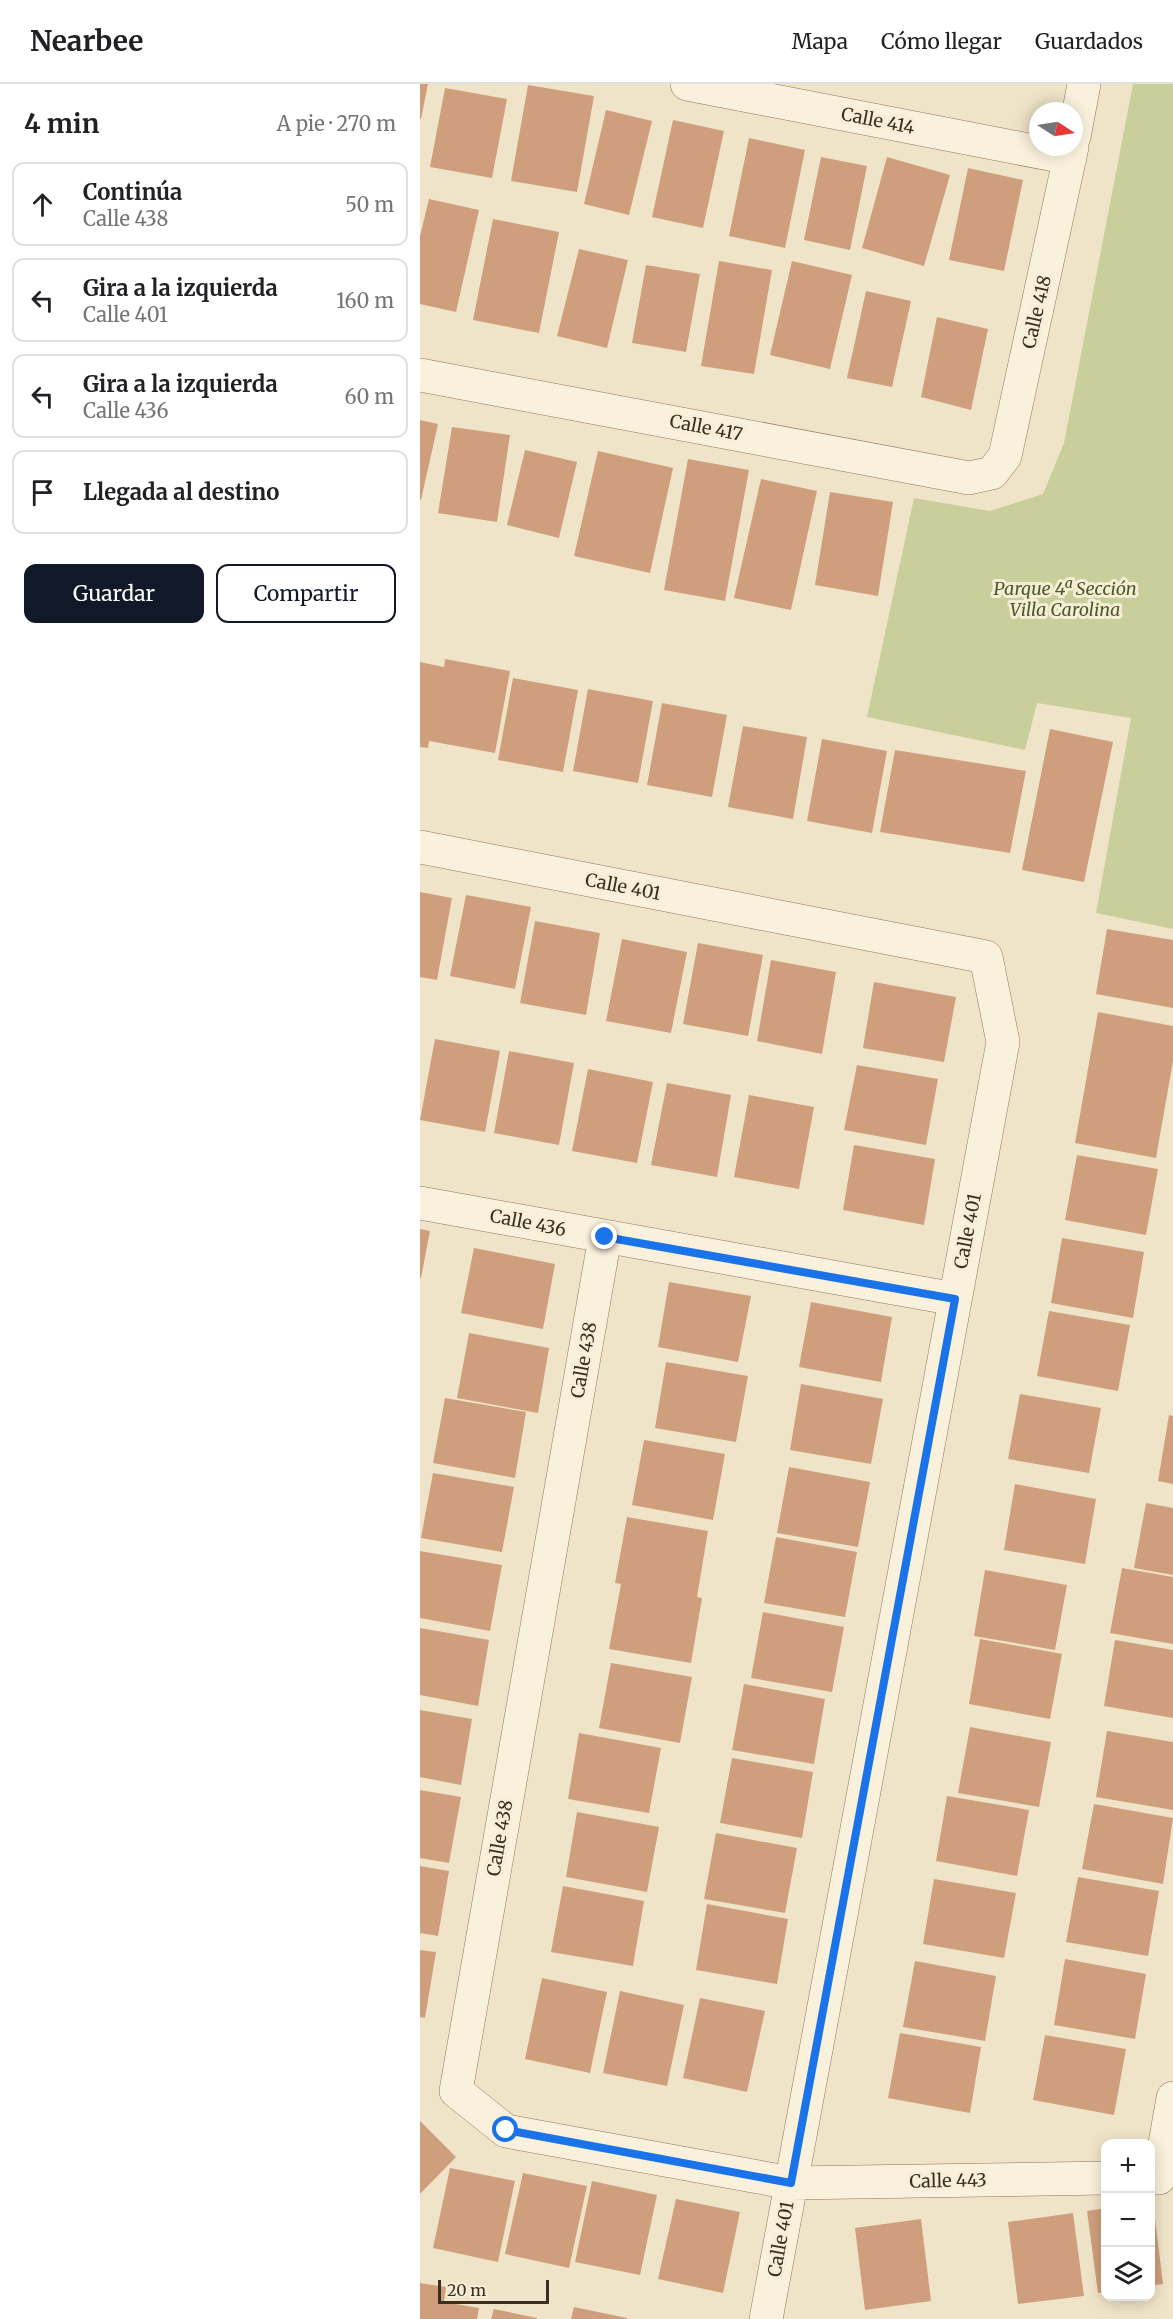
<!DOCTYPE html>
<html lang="es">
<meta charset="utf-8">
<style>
:root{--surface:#fff;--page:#f2f2f2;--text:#202124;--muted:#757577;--line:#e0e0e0;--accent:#111827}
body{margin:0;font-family:Merriweather,serif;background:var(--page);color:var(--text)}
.controls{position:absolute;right:18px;bottom:18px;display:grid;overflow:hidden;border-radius:12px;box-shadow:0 3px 15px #0003}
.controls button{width:54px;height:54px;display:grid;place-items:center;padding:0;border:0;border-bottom:2px solid var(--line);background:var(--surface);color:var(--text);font:30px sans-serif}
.compass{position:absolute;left:609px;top:18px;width:54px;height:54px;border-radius:50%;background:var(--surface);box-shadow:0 3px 15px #0003;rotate:102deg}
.scale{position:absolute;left:18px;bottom:15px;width:111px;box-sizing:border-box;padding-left:6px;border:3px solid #3d2e20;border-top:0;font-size:16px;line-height:21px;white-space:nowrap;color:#3d2e20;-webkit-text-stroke:4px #f7eed8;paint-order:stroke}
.stop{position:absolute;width:18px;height:18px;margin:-14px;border:4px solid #1a73e8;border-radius:50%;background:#fff}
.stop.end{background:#1a73e8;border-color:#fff;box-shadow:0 2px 6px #0008}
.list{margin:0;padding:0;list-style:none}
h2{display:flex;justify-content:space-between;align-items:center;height:78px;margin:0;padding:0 24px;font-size:26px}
h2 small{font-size:20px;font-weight:400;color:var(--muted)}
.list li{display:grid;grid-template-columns:39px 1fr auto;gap:18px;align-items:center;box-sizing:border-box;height:84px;margin:0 12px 12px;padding:0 12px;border:2px solid var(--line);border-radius:12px}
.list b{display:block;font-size:22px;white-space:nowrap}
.list p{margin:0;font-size:20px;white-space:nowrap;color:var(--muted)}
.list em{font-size:20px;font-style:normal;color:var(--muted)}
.actions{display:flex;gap:12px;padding:18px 24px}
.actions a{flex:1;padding:14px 0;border:2px solid var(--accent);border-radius:12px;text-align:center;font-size:21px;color:var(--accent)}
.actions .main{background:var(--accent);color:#fff}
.icon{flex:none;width:33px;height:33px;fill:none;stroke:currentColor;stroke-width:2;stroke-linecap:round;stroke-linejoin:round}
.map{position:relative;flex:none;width:753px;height:2235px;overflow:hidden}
header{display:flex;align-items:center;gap:36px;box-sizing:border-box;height:84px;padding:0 30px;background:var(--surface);border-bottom:2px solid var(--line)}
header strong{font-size:28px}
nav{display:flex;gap:33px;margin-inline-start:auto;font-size:21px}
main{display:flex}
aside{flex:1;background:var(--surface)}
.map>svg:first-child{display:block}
</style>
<header>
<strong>Nearbee</strong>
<nav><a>Mapa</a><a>Cómo llegar</a><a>Guardados</a></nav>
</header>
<main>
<aside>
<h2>4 min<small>A pie · 270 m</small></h2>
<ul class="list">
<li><svg class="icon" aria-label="ahead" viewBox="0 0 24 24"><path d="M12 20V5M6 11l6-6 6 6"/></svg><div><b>Continúa</b><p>Calle 438</p></div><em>50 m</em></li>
<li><svg class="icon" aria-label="left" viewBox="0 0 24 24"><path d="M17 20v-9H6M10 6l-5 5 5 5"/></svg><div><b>Gira a la izquierda</b><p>Calle 401</p></div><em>160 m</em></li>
<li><svg class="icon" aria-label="left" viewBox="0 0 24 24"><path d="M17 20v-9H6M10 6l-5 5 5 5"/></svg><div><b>Gira a la izquierda</b><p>Calle 436</p></div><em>60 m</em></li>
<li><svg class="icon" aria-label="arrive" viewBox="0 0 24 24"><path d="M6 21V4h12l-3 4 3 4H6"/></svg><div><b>Llegada al destino</b></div></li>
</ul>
<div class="actions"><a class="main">Guardar</a><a>Compartir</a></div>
</aside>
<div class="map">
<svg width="753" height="2235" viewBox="0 0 753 2235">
<rect width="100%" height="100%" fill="#f0e4c8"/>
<!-- green -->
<path fill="#c9cf9b" d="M713 0H753V845L676 829 711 634 617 619 605 666 447 633 494 414 570 427 623 410 644 359Z"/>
<!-- building -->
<path fill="#cf9f7d" d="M0 0H8L1 35H0Z
M108 1 174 12 157 108 91 97Z
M25 4 87 15 72 94 10 83Z
M186 26 232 37 209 131 164 120Z
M253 36 304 47 283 144 232 133Z
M329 54 385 66 365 164 309 152Z
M401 73 447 82 430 166 384 156Z
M467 73 530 91 504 182 442 164Z
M548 84 603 96 584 187 529 176Z
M9 115 59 126 36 228 0 220V152Z
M73 135 139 148 119 249 53 236Z
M159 165 208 176 187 264 137 252Z
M299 177 352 186 334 290 281 282Z
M372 177 432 191 410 285 350 271Z
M226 181 280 190 266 268 212 259Z
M446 207 491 217 472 303 427 294Z
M517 233 568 245 551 326 501 313Z
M0 336 18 340 1 416H0Z
M32 343 90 351 77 438 18 429Z
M105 366 157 378 139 454 87 441Z
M178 367 253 384 230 489 154 472Z
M268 375 329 386 305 517 244 506Z
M341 395 397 407 371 526 314 514Z
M410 408 473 418 458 512 395 501Z
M25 575 90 587 75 669 9 657 8 664 0 663V578L24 583Z
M93 594 158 606 143 688 78 676Z
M168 605 233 617 218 699 153 687Z
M242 619 307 631 292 713 227 701Z
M323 642 387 653 373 735 308 723Z
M630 645 693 658 664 798 602 786Z
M402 655 467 667 452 749 387 737Z
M475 666 606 687 590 769 460 748Z
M0 808 32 814 17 896 0 893Z
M46 811 111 823 95 905 30 892Z
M115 837 180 849 166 931 100 919Z
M687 845 753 856V924L676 910Z
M202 855 267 868 251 949 186 937Z
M278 859 343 871 328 952 263 940Z
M351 876 416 888 402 970 337 957Z
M454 898 536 913 524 978 443 964Z
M678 928 753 942V977L736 1074 655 1059Z
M15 955 80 967 65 1048 0 1036Z
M89 967 154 979 139 1061 74 1049Z
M437 981 518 995 506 1061 424 1046Z
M168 985 233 998 217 1079 152 1067Z
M247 999 311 1011 297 1093 231 1081Z
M329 1011 394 1023 379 1105 314 1093Z
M434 1061 515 1075 504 1141 423 1126Z
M657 1071 738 1085 726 1151 645 1136Z
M0 1145 10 1147 1 1194H0Z
M642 1154 724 1168 713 1234 631 1219Z
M54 1164 135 1180 123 1245 41 1229Z
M249 1198 331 1212 318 1278 238 1263Z
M391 1218 472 1233 461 1298 379 1283Z
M629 1227 710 1241 698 1307 617 1292Z
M49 1249 129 1264 118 1329 37 1314Z
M246 1278 328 1292 316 1358 235 1344Z
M381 1300 463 1315 451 1380 370 1366Z
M600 1310 681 1324 669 1389 588 1375Z
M25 1314 106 1328 95 1394 13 1379Z
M749 1331 753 1332V1400L738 1397Z
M224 1356 305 1370 293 1436 212 1421Z
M369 1383 450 1398 438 1463 357 1449Z
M13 1389 94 1403 82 1468 1 1454Z
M595 1400 676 1415 665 1480 584 1466Z
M726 1419 753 1424V1491L714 1484Z
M207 1433 288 1447 277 1513 282 1514 271 1579 189 1565 201 1500 195 1499Z
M356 1453 437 1468 425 1533 344 1519Z
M0 1467 82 1481 70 1547 0 1534Z
M702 1484 753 1493V1560L690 1549Z
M565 1486 647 1501 635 1566 554 1552Z
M343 1528 424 1543 412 1608 331 1594Z
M0 1544 69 1556 58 1622 0 1611Z
M560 1555 642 1570 630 1635 549 1620Z
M695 1556 753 1566V1634L684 1622Z
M191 1579 272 1593 260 1659 179 1644Z
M324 1600 405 1615 394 1680 312 1666Z
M0 1626 52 1635 41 1701 0 1693Z
M550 1643 631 1658 619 1723 538 1709Z
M687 1647 753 1658V1726L676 1713Z
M159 1649 241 1664 229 1729 148 1715Z
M312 1674 393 1688 382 1754 300 1739Z
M0 1706 41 1713 29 1779 0 1774Z
M527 1712 609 1726 597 1792 516 1777Z
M674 1720 753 1734 743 1800 662 1785Z
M157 1728 239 1743 227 1808 146 1793Z
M296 1749 377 1764 365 1829 284 1815Z
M0 1782 29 1787 18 1852 0 1849Z
M658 1793 739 1807 728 1872 646 1858Z
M514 1795 596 1809 584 1874 503 1860Z
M143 1802 224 1817 213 1882 131 1868Z
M287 1820 368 1835 357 1900 276 1886Z
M0 1866 16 1868 5 1934 0 1933Z
M645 1875 726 1890 715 1955 634 1941Z
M495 1877 576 1892 565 1957 483 1943Z
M122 1894 187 1908 170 1989 105 1975Z
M200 1907 264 1921 247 2002 183 1989Z
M280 1914 345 1927 327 2008 263 1994Z
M480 1949 561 1963 550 2029 468 2014Z
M625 1951 706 1965 694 2031 613 2016Z
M0 2037 36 2073 0 2110Z
M30 2084 95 2097 78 2178 13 2164Z
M103 2089 167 2102 149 2184 85 2170Z
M172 2097 237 2111 220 2191 155 2178Z
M256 2115 320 2128 303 2209 238 2195Z
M730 2118H733L743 2200 730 2202Z
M686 2124V2208L678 2209 667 2127Z
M653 2129 664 2212 598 2220 588 2138Z
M501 2135 511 2217 445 2226 435 2144Z
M0 2199 26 2203 24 2218 59 2224 57 2235H0Z
M154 2223 207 2234V2235H151Z
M74 2225 117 2234V2235H71Z"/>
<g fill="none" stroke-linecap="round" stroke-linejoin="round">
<defs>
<path id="minor" d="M267 0 650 74
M654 53 664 0
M0 291 549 394 572 389 585 372 652 63
M0 763 566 873 583 958 346 2235
M0 1119 535 1215
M185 1153 36 2007 86 2047 371 2099 686 2094
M739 2094 753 2014"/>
</defs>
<!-- minor casing -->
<use href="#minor" stroke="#8d765c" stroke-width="34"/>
<!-- minor -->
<use href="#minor" stroke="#faf1dc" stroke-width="33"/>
</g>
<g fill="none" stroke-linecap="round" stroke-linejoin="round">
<!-- route -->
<path stroke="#1a73e8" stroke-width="8" d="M86 2046 371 2099 535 1215 185 1153"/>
</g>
<g text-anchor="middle" stroke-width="6" stroke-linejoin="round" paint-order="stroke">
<!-- street labels -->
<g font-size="18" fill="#3d2e20" stroke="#f7eed8">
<text transform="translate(458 37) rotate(11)" y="6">Calle 414</text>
<text transform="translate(617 228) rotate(-77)" y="6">Calle 418</text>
<text transform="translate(286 344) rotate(11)" y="6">Calle 417</text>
<text transform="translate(203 803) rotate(11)" y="6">Calle 401</text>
<text transform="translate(108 1139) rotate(11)" y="6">Calle 436</text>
<text transform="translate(548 1147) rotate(-79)" y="6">Calle 401</text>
<text transform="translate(164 1276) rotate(-80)" y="6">Calle 438</text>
<text transform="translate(80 1754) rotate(-80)" y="6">Calle 438</text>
<text transform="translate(528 2097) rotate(-1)" y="6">Calle 443</text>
<text transform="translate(361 2155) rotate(-80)" y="6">Calle 401</text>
</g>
<!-- park labels -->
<g font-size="18" font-style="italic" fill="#4d5a26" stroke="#f7eed8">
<text x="645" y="511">Parque 4ª Sección<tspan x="645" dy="21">Villa Carolina</tspan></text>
</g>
</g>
</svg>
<div class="controls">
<button>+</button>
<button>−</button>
<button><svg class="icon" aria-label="layers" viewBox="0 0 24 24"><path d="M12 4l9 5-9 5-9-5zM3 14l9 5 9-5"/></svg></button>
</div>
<svg class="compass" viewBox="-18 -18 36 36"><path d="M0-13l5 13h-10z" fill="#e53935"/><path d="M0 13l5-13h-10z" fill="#757577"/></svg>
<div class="scale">20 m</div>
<div class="stop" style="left:86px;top:2046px"></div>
<div class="stop end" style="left:185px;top:1153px"></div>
</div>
</main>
